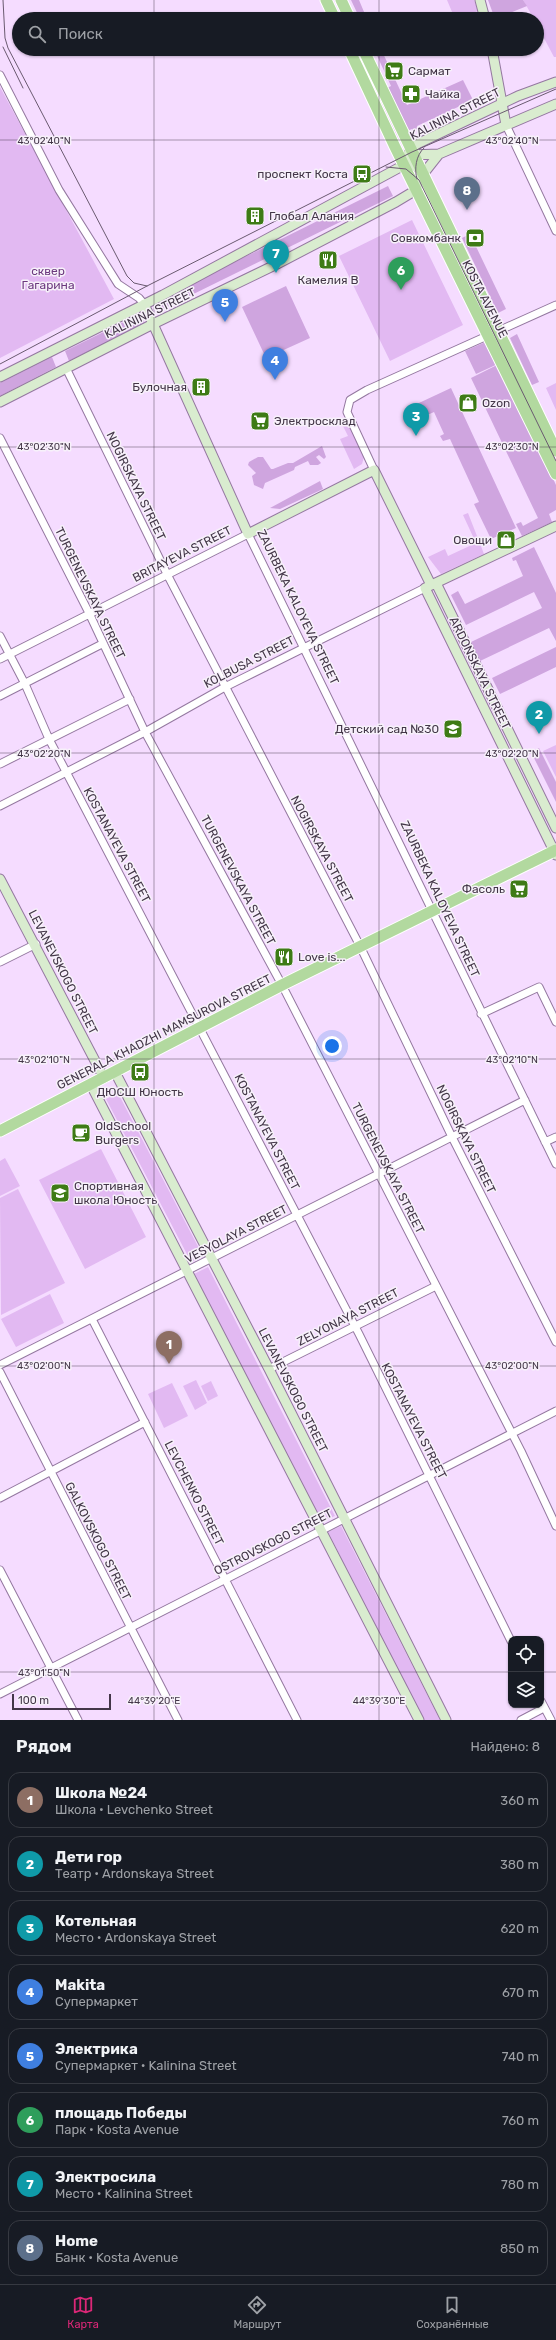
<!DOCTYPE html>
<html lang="ru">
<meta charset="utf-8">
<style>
:root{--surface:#171b24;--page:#242831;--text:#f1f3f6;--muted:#9ea1a6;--line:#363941;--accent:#db2777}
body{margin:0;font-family:Rubik,sans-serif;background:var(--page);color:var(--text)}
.controls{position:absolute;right:12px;bottom:12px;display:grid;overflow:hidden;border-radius:8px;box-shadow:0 1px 3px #0004}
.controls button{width:36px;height:36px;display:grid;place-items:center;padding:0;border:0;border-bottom:1px solid var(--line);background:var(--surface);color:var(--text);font:20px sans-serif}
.scale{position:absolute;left:12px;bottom:10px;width:99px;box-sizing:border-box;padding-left:4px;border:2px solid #433648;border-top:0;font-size:11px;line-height:14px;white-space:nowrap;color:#433648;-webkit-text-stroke:3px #f7f1fa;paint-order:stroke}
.you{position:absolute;left:332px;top:1046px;width:14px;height:14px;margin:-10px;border:3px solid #fff;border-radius:50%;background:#1a73e8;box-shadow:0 0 0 6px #1a73e833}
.badge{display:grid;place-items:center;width:26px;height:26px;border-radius:50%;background:var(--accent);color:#fff;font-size:13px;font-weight:700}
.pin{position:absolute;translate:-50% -33px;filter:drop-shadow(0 1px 2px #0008)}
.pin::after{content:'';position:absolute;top:21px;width:14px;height:12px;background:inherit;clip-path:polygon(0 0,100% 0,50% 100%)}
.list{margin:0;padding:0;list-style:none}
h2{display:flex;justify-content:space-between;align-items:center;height:52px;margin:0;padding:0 16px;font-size:17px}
h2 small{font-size:13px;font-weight:400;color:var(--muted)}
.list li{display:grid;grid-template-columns:26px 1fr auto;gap:12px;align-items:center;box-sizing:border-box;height:56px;margin:0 8px 8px;padding:0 8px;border:1px solid var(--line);border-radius:12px}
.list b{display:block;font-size:15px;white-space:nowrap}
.list p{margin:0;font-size:13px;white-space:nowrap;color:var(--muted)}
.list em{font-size:13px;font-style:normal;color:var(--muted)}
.icon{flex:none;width:22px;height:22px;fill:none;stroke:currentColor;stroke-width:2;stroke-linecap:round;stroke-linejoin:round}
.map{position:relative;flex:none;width:556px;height:1720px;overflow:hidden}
.search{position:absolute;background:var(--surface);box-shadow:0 1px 3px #0004;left:12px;right:12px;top:12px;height:44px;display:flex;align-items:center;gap:10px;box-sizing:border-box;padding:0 14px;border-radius:22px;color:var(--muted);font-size:15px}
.sheet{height:564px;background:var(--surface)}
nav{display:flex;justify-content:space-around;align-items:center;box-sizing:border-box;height:56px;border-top:1px solid var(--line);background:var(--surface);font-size:11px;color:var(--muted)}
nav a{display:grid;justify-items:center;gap:2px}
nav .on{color:var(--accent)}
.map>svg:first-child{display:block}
</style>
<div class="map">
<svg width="556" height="1720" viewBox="0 0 556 1720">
<rect width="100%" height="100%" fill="#f5dcff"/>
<!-- green -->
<path fill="#e2b9f2" d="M447 0H474L478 11 455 19Z
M523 0H556V57H554L537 25V19H534Z
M354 49H358L399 139 396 140Z
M0 87 114 299 0 358Z
M412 220 463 325 390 361 339 256Z
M556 383V410L546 388Z
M349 421 362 450 364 457 362 464 354 469 340 439 348 436 342 424Z
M468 513 484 554 441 574 428 557 445 549 448 556 476 543 463 515Z
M556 745V777L543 751Z
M118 1093 203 1256 191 1262 106 1099Z
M101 1149 146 1237 85 1269 39 1180Z
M5 1158 20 1186 0 1196V1161Z
M18 1189 65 1283 1 1315 0 1198Z
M208 1267 335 1516 321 1522 194 1274Z
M50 1294 64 1323 16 1347 1 1319Z
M196 1380 207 1403 195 1410 183 1386Z
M211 1381 218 1396 208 1401 201 1386Z
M172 1383 188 1416 164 1428 148 1394Z
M341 1526 440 1720H424L328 1532Z"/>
<!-- forest -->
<path fill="#cfa5df" d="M351 0H359L367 19H360Z
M488 0H523L527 6 495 19Z
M374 49H381L407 105 463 80 473 100 417 126 418 128 413 131 412 129 407 131 387 88 391 86Z
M388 186 393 196 161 310 156 301Z
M470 234 506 309 498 313 462 238Z
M286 286 310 338 266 358 242 307Z
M140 314 145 323 69 361 65 351Z
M517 334 539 382 532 385 510 338Z
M490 340 500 363 476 374 465 351Z
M52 357 56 367 0 396V383Z
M499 364 556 485V510L549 514 552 522 522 536 516 524 521 522 523 526 538 518 471 378Z
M451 388 516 528 491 539 474 504 479 502 450 439 443 441 440 436 444 434 434 412 412 422 406 409Z
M322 446 326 457 324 459 319 455 316 457 321 463 318 465H310L308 461 295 467 294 470 265 483 263 489 254 485 252 476 256 473 248 465 249 462 258 457H263L271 469H273L288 463H293Z
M320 481 323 489 280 509 270 508Z
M534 547 556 593V641L549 628 480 661 471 642 542 608 534 592 466 625 451 595 458 591 465 604 523 576 516 560 513 561 512 558Z
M556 647V667L500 694 492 678Z
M539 748 556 782V802L531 752Z"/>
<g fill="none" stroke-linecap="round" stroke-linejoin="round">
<defs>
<path id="street" d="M0 75 59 190 118 284 139 298 144 304
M506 125 556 231
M66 368 168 576 360 946 452 1137 556 1342
M0 438 89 613 145 732 282 985 521 1451 556 1526
M374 470 347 412 350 400 367 390 556 305
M0 636 25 684 49 739 359 1334 511 1641
M0 659 248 534C352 743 452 955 556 1164
M0 696 102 644
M0 764 130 699
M0 806 145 732 225 687 425 588
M0 962 36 944
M481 1014 539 987 556 1022
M545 1142 556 1137
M92 1319 297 1720
M0 1365 525 1100
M269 1369 436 1286
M0 1372 178 1720
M0 1498 145 1422
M0 1570 78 1720
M0 1694 556 1411
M541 1701 551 1720
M521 1720 544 1708"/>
<path id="secondary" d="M480 0 485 19
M492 49 506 125
M409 155 439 154
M404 165 410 149 417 144 518 96 556 82
M144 304 248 534 374 470 431 585
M0 377 163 295 404 165 411 164 420 169
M0 402 151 325 277 264 396 202 416 190 420 178 439 154 556 104
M556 526 425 588 556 855
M436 583 556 828
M0 879 104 1078
M115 1072 269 1369 446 1720
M91 1085 419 1720"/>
<path id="primary" d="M326 0 335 19
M341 0 350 19
M349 49 395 147 556 474
M363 49 556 451
M0 1131 282 985 556 850"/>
</defs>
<!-- street casing -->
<use href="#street" stroke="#9478a0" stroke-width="9"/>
<!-- secondary casing -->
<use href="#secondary" stroke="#9478a0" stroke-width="11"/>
<!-- primary casing -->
<use href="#primary" stroke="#fff" stroke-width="13"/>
<!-- street -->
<use href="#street" stroke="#fff" stroke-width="7"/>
<!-- secondary -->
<use href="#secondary" stroke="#d9eccf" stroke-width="9"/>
<!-- primary -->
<use href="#primary" stroke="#b2d99f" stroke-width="11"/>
<!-- tram -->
<path stroke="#6a5a70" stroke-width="1" d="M3 0 5 38 8 48 127 276 134 283 147 286
M3 47 23 88
M386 167 406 169 419 180 556 461
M417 179C414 169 416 155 424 148
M0 364 147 286 412 152 556 89"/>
</g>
<!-- ticks -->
<path fill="none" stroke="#433648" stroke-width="1" stroke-opacity="0.45" d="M154 0V19M379 0V19M154 49V1720M379 49V1720M0 140H556M0 447H556M0 753H556M0 1059H556M0 1366H556M0 1672H511M541 1672H556"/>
<!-- icons -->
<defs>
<symbol id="supermarket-square" viewBox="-11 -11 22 22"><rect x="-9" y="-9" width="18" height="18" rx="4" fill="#3e7b16" stroke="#f7f1fa"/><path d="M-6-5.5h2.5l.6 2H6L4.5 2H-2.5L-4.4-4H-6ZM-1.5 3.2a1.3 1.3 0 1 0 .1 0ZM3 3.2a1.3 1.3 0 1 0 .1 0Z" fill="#fff"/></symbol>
<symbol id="pharmacy-square" viewBox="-11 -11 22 22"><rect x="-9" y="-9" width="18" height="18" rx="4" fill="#3e7b16" stroke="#f7f1fa"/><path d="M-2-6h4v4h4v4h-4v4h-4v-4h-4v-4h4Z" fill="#fff"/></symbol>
<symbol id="bus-square" viewBox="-11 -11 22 22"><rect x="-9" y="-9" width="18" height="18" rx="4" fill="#3e7b16" stroke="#f7f1fa"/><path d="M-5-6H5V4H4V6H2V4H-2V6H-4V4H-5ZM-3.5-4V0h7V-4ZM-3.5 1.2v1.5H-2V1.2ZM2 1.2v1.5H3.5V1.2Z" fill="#fff"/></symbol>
<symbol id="building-square" viewBox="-11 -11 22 22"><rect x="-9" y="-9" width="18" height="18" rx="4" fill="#3e7b16" stroke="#f7f1fa"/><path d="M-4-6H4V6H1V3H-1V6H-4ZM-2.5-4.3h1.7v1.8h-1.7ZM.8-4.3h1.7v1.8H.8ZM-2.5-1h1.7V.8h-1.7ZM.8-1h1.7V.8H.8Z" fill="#fff"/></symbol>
<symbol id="bank-square" viewBox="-11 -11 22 22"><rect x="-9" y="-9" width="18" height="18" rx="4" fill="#3e7b16" stroke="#f7f1fa"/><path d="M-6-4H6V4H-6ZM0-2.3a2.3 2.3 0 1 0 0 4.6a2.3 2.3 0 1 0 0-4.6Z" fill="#fff"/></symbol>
<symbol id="restaurant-square" viewBox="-11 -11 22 22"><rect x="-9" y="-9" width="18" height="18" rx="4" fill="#3e7b16" stroke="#f7f1fa"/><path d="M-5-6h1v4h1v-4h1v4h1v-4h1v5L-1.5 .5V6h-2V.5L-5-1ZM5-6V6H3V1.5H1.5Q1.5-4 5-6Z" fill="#fff"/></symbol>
<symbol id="shop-square" viewBox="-11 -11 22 22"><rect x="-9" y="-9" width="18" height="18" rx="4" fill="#3e7b16" stroke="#f7f1fa"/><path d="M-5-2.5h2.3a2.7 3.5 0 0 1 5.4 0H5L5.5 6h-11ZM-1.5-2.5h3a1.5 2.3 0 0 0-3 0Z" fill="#fff"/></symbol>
<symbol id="school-square" viewBox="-11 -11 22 22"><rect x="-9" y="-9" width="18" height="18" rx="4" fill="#3e7b16" stroke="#f7f1fa"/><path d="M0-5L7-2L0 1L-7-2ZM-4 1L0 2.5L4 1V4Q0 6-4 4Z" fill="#fff"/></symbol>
<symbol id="cafe-square" viewBox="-11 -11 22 22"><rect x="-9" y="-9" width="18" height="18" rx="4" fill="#3e7b16" stroke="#f7f1fa"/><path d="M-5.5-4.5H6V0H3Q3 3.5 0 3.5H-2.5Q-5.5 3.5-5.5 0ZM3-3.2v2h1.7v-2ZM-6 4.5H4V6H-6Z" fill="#fff"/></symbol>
</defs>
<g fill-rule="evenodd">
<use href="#supermarket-square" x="383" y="60" width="22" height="22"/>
<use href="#pharmacy-square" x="400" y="83" width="22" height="22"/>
<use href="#bus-square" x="351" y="163" width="22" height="22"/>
<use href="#building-square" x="244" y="205" width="22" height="22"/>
<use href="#bank-square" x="464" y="227" width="22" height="22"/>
<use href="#restaurant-square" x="317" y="249" width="22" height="22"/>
<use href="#building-square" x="190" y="376" width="22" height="22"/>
<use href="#shop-square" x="457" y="392" width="22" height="22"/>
<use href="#supermarket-square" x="249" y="410" width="22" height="22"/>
<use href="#shop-square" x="495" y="529" width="22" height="22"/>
<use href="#school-square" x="442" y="718" width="22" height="22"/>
<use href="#supermarket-square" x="508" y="878" width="22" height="22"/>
<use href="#restaurant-square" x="273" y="946" width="22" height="22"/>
<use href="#bus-square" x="129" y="1061" width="22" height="22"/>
<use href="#cafe-square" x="70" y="1122" width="22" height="22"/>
<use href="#school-square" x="49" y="1182" width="22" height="22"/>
</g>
<g text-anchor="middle" stroke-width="3" stroke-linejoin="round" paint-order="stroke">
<!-- poi labels -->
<g font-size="12" fill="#433648" stroke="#f7f1fa" text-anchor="start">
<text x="408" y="75">Сармат</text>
<text x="425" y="98">Чайка</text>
<text x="348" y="178" text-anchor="end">проспект Коста</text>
<text x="269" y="220">Глобал Алания</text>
<text x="461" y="242" text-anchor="end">Совкомбанк</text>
<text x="328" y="284" text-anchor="middle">Камелия В</text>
<text x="187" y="391" text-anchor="end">Булочная</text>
<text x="482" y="407">Ozon</text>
<text x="274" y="425">Электросклад</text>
<text x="492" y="544" text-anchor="end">Овощи</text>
<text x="439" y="733" text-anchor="end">Детский сад №30</text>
<text x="505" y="893" text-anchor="end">Фасоль</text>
<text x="298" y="961">Love is...</text>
<text x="140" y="1096" text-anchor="middle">ДЮСШ Юность</text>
<text x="95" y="1130">OldSchool<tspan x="95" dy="14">Burgers</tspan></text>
<text x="74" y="1190">Спортивная<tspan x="74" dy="14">школа Юность</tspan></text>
</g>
<!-- street labels -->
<g font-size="12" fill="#433648" stroke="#f7f1fa">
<text transform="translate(455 114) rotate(-27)" y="4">KALININA STREET</text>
<text transform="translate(485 299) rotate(63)" y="4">KOSTA AVENUE</text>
<text transform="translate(150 313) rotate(-26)" y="4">KALININA STREET</text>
<text transform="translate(136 486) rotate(64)" y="4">NOGIRSKAYA STREET</text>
<text transform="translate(182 554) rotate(-27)" y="4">BRITAYEVA STREET</text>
<text transform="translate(90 593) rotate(64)" y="4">TURGENEVSKAYA STREET</text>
<text transform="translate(298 607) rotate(64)" y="4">ZAURBEKA KALOYEVA STREET</text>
<text transform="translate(249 662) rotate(-27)" y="4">KOLBUSA STREET</text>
<text transform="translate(480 673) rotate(64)" y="4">ARDONSKAYA STREET</text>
<text transform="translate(117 845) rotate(62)" y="4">KOSTANAYEVA STREET</text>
<text transform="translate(322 849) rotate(62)" y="4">NOGIRSKAYA STREET</text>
<text transform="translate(238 880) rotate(62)" y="4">TURGENEVSKAYA STREET</text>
<text transform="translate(440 899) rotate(65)" y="4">ZAURBEKA KALOYEVA STREET</text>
<text transform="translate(63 972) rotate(63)" y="4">LEVANEVSKOGO STREET</text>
<text transform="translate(164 1032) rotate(-27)" y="4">GENERALA KHADZHI MAMSUROVA STREET</text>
<text transform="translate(267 1132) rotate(63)" y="4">KOSTANAYEVA STREET</text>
<text transform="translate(466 1139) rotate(64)" y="4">NOGIRSKAYA STREET</text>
<text transform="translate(388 1168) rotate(63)" y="4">TURGENEVSKAYA STREET</text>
<text transform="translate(236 1234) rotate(-27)" y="4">VESYOLAYA STREET</text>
<text transform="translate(348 1317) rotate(-27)" y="4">ZELYONAYA STREET</text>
<text transform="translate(293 1390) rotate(63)" y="4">LEVANEVSKOGO STREET</text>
<text transform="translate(414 1421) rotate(63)" y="4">KOSTANAYEVA STREET</text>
<text transform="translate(194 1493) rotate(63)" y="4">LEVCHENKO STREET</text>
<text transform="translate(98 1541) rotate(63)" y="4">GALKOVSKOGO STREET</text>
<text transform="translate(273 1542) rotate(-27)" y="4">OSTROVSKOGO STREET</text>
</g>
<!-- park labels -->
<g font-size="12" fill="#6c397f" stroke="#f7f1fa">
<text x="48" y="275">сквер<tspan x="48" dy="14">Гагарина</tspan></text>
</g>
</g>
<g font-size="10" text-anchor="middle" fill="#433648" stroke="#f7f1fa" stroke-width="3" stroke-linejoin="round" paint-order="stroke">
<text x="44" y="144">43°02'40"N</text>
<text x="512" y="144">43°02'40"N</text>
<text x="44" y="450">43°02'30"N</text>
<text x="512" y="450">43°02'30"N</text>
<text x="44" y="757">43°02'20"N</text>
<text x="512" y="757">43°02'20"N</text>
<text x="44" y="1063">43°02'10"N</text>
<text x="512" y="1063">43°02'10"N</text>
<text x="44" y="1369">43°02'00"N</text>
<text x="512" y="1369">43°02'00"N</text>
<text x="44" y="1676">43°01'50"N</text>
<text x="154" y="1704">44°39'20"E</text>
<text x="379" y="1704">44°39'30"E</text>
</g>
</svg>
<div class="controls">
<button><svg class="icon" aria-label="locate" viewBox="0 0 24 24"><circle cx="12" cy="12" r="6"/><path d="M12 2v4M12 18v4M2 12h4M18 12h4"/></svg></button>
<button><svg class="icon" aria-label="layers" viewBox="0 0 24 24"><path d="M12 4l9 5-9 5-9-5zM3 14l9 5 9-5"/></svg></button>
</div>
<div class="scale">100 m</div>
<div class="you"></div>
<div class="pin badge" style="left:169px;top:1364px;background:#8d6e63">1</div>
<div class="pin badge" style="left:539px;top:734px;background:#0f9aa8">2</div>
<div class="pin badge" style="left:416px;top:436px;background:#0f9aa8">3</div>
<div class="pin badge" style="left:275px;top:380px;background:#3f7fe0">4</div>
<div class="pin badge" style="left:225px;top:322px;background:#3f7fe0">5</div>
<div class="pin badge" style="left:401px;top:290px;background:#2e9e5b">6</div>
<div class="pin badge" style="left:276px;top:273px;background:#0f9aa8">7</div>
<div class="pin badge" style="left:467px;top:210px;background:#5c6f8a">8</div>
<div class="search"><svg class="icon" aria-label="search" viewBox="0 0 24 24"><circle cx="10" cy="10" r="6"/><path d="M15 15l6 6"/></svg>Поиск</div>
</div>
<section class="sheet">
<h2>Рядом<small>Найдено: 8</small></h2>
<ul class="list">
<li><span class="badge" style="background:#8d6e63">1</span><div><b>Школа №24</b><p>Школа · Levchenko Street</p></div><em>360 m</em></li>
<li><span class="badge" style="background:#0f9aa8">2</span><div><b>Дети гор</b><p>Театр · Ardonskaya Street</p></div><em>380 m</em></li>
<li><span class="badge" style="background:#0f9aa8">3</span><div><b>Котельная</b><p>Место · Ardonskaya Street</p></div><em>620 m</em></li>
<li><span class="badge" style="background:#3f7fe0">4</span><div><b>Makita</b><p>Супермаркет</p></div><em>670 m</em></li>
<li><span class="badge" style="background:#3f7fe0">5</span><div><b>Электрика</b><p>Супермаркет · Kalinina Street</p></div><em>740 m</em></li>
<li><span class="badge" style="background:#2e9e5b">6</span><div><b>площадь Победы</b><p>Парк · Kosta Avenue</p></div><em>760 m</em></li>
<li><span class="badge" style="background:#0f9aa8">7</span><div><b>Электросила</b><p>Место · Kalinina Street</p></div><em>780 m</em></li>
<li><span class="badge" style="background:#5c6f8a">8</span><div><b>Home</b><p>Банк · Kosta Avenue</p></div><em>850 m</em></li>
</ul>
</section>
<nav>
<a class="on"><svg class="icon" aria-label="map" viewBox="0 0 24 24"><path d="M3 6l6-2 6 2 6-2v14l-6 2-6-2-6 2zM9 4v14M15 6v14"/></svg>Карта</a>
<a><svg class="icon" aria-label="directions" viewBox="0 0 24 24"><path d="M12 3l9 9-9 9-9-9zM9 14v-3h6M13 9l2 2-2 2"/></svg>Маршрут</a>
<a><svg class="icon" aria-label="saved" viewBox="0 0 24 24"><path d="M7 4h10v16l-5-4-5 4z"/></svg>Сохранённые</a>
</nav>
